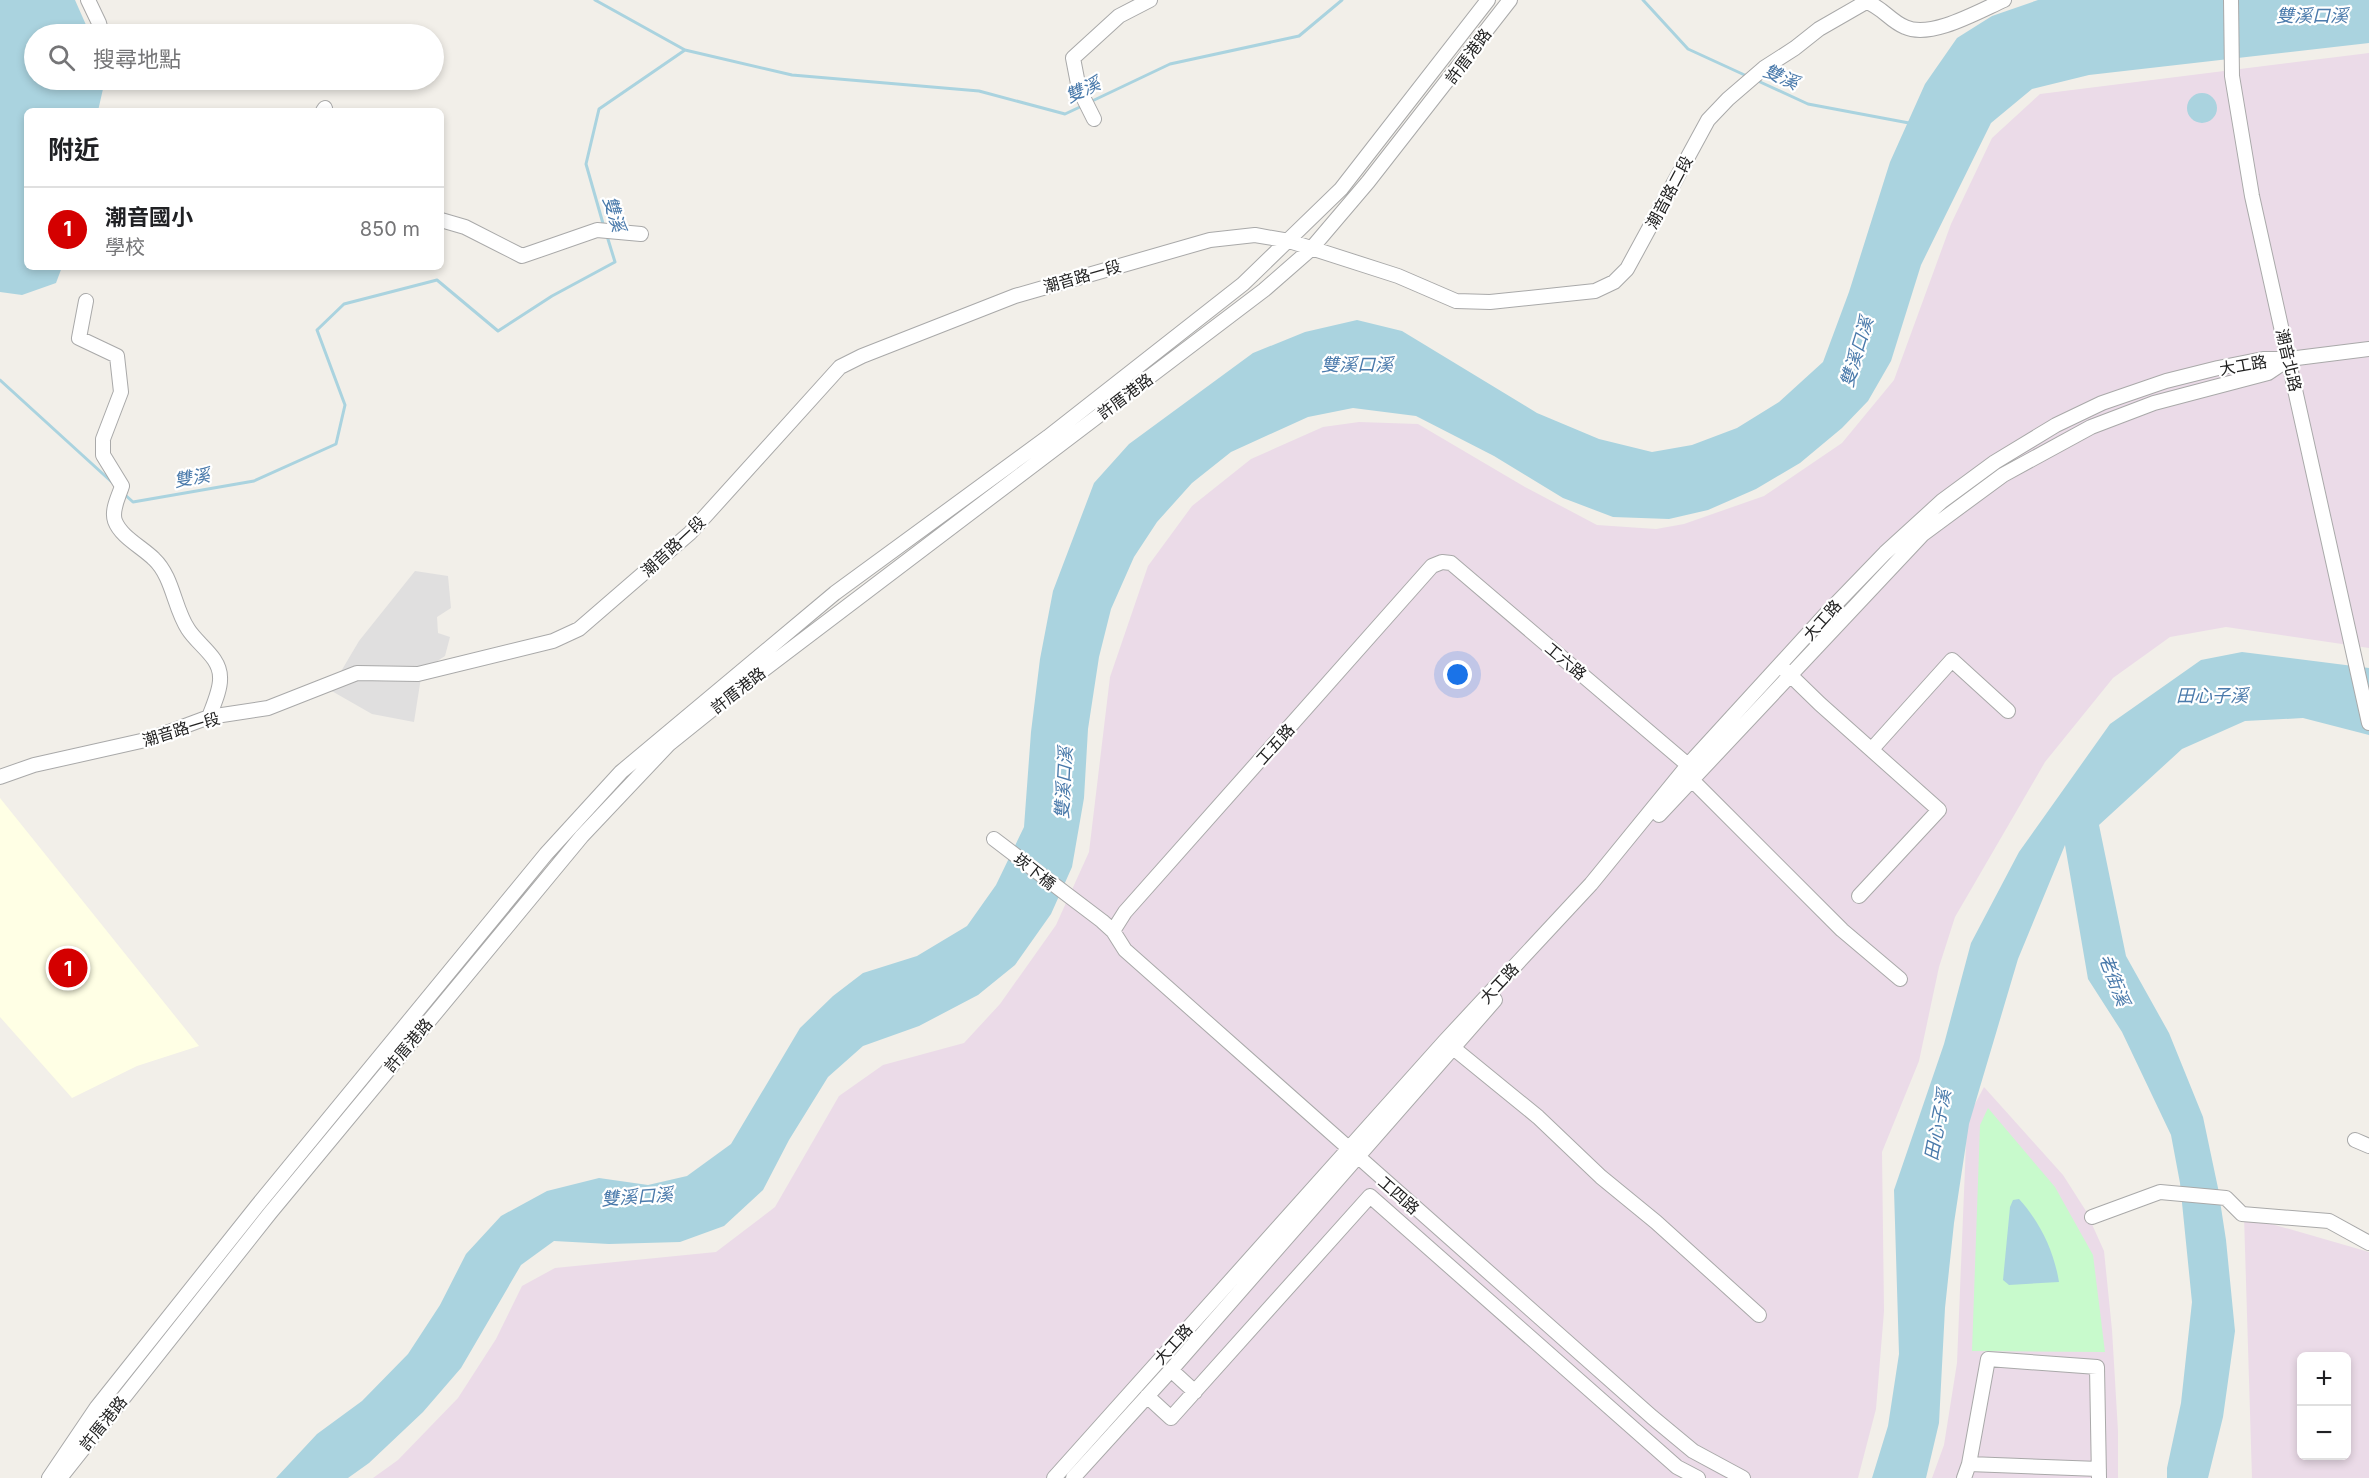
<!DOCTYPE html>
<html lang="zh-TW">
<meta charset="utf-8">
<style>
:root{--surface:#fff;--page:#f6f6f6;--text:#202124;--muted:#757577;--line:#e0e0e0;--accent:#d40000}
body{margin:0;font-family:Inter,"Noto Sans TC",sans-serif;background:var(--page);color:var(--text)}
.controls{position:absolute;right:18px;bottom:18px;display:grid;overflow:hidden;border-radius:9px;box-shadow:0 3px 9px #0003}
.controls button{width:54px;height:54px;display:grid;place-items:center;padding:0;border:0;border-bottom:2px solid var(--line);background:var(--surface);color:var(--text);font:30px sans-serif}
.you{position:absolute;left:1458px;top:675px;width:21px;height:21px;margin:-15px;border:4px solid #fff;border-radius:50%;background:#1a73e8;box-shadow:0 0 0 9px #1a73e833}
.badge{display:grid;place-items:center;width:39px;height:39px;border-radius:50%;background:var(--accent);color:#fff;font-size:20px;font-weight:700}
.pin{position:absolute;translate:-50% -50%;border:3px solid #fff;box-shadow:0 2px 6px #0006}
.list{margin:0;padding:0;list-style:none}
h2{display:flex;justify-content:space-between;align-items:center;height:78px;margin:0;padding:0 24px;font-size:26px}
h2 small{font-size:20px;font-weight:400;color:var(--muted)}
.list li{display:grid;grid-template-columns:39px 1fr auto;gap:18px;align-items:center;box-sizing:border-box;height:84px;padding:0 24px;border-top:2px solid var(--line)}
.list b{display:block;font-size:22px;white-space:nowrap}
.list p{margin:0;font-size:20px;white-space:nowrap;color:var(--muted)}
.list em{font-size:20px;font-style:normal;color:var(--muted)}
.icon{flex:none;width:33px;height:33px;fill:none;stroke:currentColor;stroke-width:2;stroke-linecap:round;stroke-linejoin:round}
.map{position:relative;flex:none;width:2369px;height:1478px;overflow:hidden}
.search{position:absolute;background:var(--surface);box-shadow:0 3px 9px #0003;left:24px;top:24px;width:420px;height:66px;display:flex;align-items:center;gap:15px;box-sizing:border-box;padding:0 21px;border-radius:33px;color:var(--muted);font-size:22px}
.panel{position:absolute;background:var(--surface);box-shadow:0 3px 9px #0003;left:24px;top:108px;width:420px;height:162px;border-radius:9px}
.map>svg:first-child{display:block}
</style>
<div class="map">
<svg width="2369" height="1478" viewBox="0 0 2369 1478">
<rect width="100%" height="100%" fill="#f2efe9"/>
<!-- residential -->
<path fill="#e0dfdf" d="M415 571 448 576 451 608 437 617 438 633 450 637 445 656 422 671 414 722 372 714 330 690 359 641Z"/>
<!-- industrial -->
<path fill="#ebdbe8" fill-rule="evenodd" d="M2369 53V648L2226 627 2170 637 2113 678 2045 762 1955 917 1939 967 1919 1061 1882 1152 1884 1311 1876 1409 1858 1478H373L398 1460 458 1398 496 1339 522 1286 555 1268 716 1252 775 1207 839 1096 883 1065 964 1043 1000 1004 1056 925 1089 852 1110 677 1148 566 1192 506 1251 459 1323 427 1359 422 1418 424 1525 487 1597 525 1656 529 1684 524 1764 496 1842 443 1894 380 1951 224 1992 138 2040 94Z
M1984 1087 2063 1175 2086 1211 2104 1251 2112 1330 2118 1431V1478H1932L1944 1445 1957 1363 1967 1119Z
M2244 1216 2369 1252V1478H2252ZM2302 1356H2346V1456H2302Z"/>
<!-- education -->
<path fill="#ffffe5" d="M0 798 98 920 199 1046 137 1066 72 1098 0 1017Z"/>
<!-- park -->
<path fill="#c8facc" d="M1988 1108 2055 1187 2093 1255 2105 1352 1972 1351 1980 1125Z"/>
<!-- water -->
<path fill="#aad3df" d="M0 0H75L90 34H34V80H105L98 111H27V267H62L56 283 22 295 0 292Z
M2038 0H2369V43L2089 75 2032 89 1991 123 1921 265 1891 361 1868 401 1842 428 1800 463 1756 489 1708 510 1669 519 1613 517 1563 498 1494 456 1416 416 1353 408 1308 417 1231 452 1192 483 1157 522 1134 557 1111 609 1099 657 1088 729 1084 798 1072 867 1051 914 1015 965 978 995 919 1026 863 1046 828 1077 789 1140 763 1190 724 1226 680 1242 609 1244 554 1241 521 1265 461 1368 423 1412 369 1463 348 1478H276L317 1434 362 1401 408 1354 440 1305 466 1254 501 1216 547 1191 599 1178 648 1185 687 1176 731 1144 800 1028 833 996 863 973 917 956 967 926 996 885 1024 827 1031 732 1040 659 1053 591 1094 483 1129 444 1253 353 1305 332 1357 320 1402 331 1537 413 1599 439 1652 452 1692 445 1737 428 1779 402 1823 362 1849 292 1890 162 1925 84 1957 38 1992 16Z
M2187 108a15 15 0 1 1 30 0a15 15 0 1 1-30 0Z
M2242 652 2369 668V735L2303 718 2245 721 2182 749 2099 825 2126 956 2169 1033 2203 1117 2218 1188 2226 1240 2235 1331 2223 1417 2208 1478H2167V1468L2181 1403 2192 1302 2180 1183 2171 1135 2122 1032 2088 979 2065 845 2018 959 1969 1124 1954 1223 1945 1308 1939 1423 1926 1478H1872L1888 1426 1899 1354 1894 1190 1944 1044 1971 943 2019 852 2110 724 2201 660Z
M2019 1199C2040 1222 2054 1251 2059 1282L2009 1285 2003 1280 2010 1207 2013 1200Z"/>
<g fill="none" stroke-linecap="round" stroke-linejoin="round">
<!-- stream -->
<path stroke="#aad3df" stroke-width="3" d="M595 0 685 50
M1643 0 1688 49 1749 77
M1758 81 1808 104 1909 123
M1090 102 1170 64 1299 36 1342 0
M604 227 586 164 599 109 685 50 792 75 979 91 1065 114 1082 106
M0 380 114 484
M123 493 133 502 254 481 336 444 345 405 317 330 344 304 437 280 498 331 552 296 615 262 607 236"/>
<defs>
<path id="minor" d="M88 0 99 23 102 34
M2231 0 2232 76 2252 196 2369 723
M323 111 325 108
M1094 119 1079 89 1073 58 1119 16 1150 0
M441 220 465 227 522 256 597 230 641 234
M86 301 79 338 117 356 121 392 103 439V455L122 486C119 496 111 510 115 521 121 537 142 547 154 559 173 577 174 608 188 629 198 645 220 657 220 677 221 689 213 706 209 717
M1785 670 1820 704 1939 810 1859 896
M1872 749 1952 660 2008 711
M0 777 34 765 150 739 209 717 268 708 357 673 418 674 553 641 579 629 690 533 840 367 862 356 1015 296 1210 240 1255 235 1289 241 1398 276 1456 301 1490 302 1595 291 1614 282 1627 269 1708 120 1728 99 1764 68 1795 48 1819 29 1866 2C1881 6 1890 21 1905 27 1931 39 1979 11 2004 0
M1691 779 1842 930 1900 979
M1659 815 1923 534 2003 475 2091 427 2154 403 2268 373 2289 359
M994 839 1102 921 1113 931 1125 950 1652 1417 1693 1451 1743 1478
M1113 931 1125 912 1432 566 1442 562 1451 563 1688 765
M1446 1042 1538 1117 1601 1177 1656 1222 1759 1315
M2355 1140 2369 1146
M2092 1217 2160 1192 2226 1198 2242 1214 2329 1221 2369 1243
M1171 1370 1195 1392
M1147 1396 1171 1418 1370 1196 1677 1467 1698 1478
M1969 1464 2099 1469
M49 1478 97 1407 257 1206 546 854 621 772 835 593 1048 437 1243 284 1341 189 1488 0
M60 1478 270 1213 582 836 669 744 725 699 1264 290 1311 249 1368 182 1510 0
M1054 1478 1445 1041 1591 884 1688 765 1827 613 1885 553 1942 501 1995 462 2056 425 2102 403 2166 381 2218 368 2263 359H2289L2369 349
M1073 1478 1171 1370 1495 1000
M1964 1478 1969 1464 1988 1359 2097 1367 2099 1478"/>
</defs>
<!-- minor casing -->
<use href="#minor" stroke="#a9a9a9" stroke-width="16"/>
<!-- minor -->
<use href="#minor" stroke="#fff" stroke-width="14"/>
</g>
<g text-anchor="middle" stroke-width="4.5" stroke-linejoin="round" paint-order="stroke">
<!-- street labels -->
<g font-size="16" fill="#222" stroke="#fff">
<text transform="translate(1468 56) rotate(-53)" y="6">許厝港路</text>
<text transform="translate(1669 192) rotate(-62)" y="6">潮音路二段</text>
<text transform="translate(1082 276) rotate(-16)" y="6">潮音路一段</text>
<text transform="translate(2289 360) rotate(77)" y="6">潮音北路</text>
<text transform="translate(2243 365) rotate(-10)" y="6">大工路</text>
<text transform="translate(1125 396) rotate(-37)" y="6">許厝港路</text>
<text transform="translate(673 546) rotate(-43)" y="6">潮音路一段</text>
<text transform="translate(1822 620) rotate(-48)" y="6">大工路</text>
<text transform="translate(1566 661) rotate(40)" y="6">工六路</text>
<text transform="translate(738 690) rotate(-38)" y="6">許厝港路</text>
<text transform="translate(181 729) rotate(-17)" y="6">潮音路一段</text>
<text transform="translate(1275 744) rotate(-48)" y="6">工五路</text>
<text transform="translate(1035 871) rotate(38)" y="6">崁下橋</text>
<text transform="translate(1499 983) rotate(-47)" y="6">大工路</text>
<text transform="translate(408 1045) rotate(-50)" y="6">許厝港路</text>
<text transform="translate(1399 1195) rotate(41)" y="6">工四路</text>
<text transform="translate(1173 1344) rotate(-48)" y="6">大工路</text>
<text transform="translate(103 1423) rotate(-51)" y="6">許厝港路</text>
</g>
<!-- water labels -->
<g font-size="18" font-style="italic" fill="#4a7aab" stroke="#fff">
<text x="2312" y="22">雙溪口溪</text>
<text transform="translate(1781 77) rotate(24)" y="6">雙溪</text>
<text transform="translate(1083 90) rotate(-25)" y="6">雙溪</text>
<text transform="translate(614 214) rotate(73)" y="6">雙溪</text>
<text transform="translate(1857 352) rotate(-73)" y="6">雙溪口溪</text>
<text x="1357" y="371">雙溪口溪</text>
<text transform="translate(192 478) rotate(-10)" y="6">雙溪</text>
<text x="2212" y="702">田心子溪</text>
<text transform="translate(1064 783) rotate(-87)" y="6">雙溪口溪</text>
<text transform="translate(2114 980) rotate(69)" y="6">老街溪</text>
<text transform="translate(1938 1125) rotate(-79)" y="6">田心子溪</text>
<text transform="translate(637 1197) rotate(-4)" y="6">雙溪口溪</text>
</g>
</g>
</svg>
<div class="controls">
<button>+</button>
<button>−</button>
</div>
<div class="you"></div>
<div class="pin badge" style="left:68px;top:968px">1</div>
<div class="search"><svg class="icon" aria-label="search" viewBox="0 0 24 24"><circle cx="10" cy="10" r="6"/><path d="M15 15l6 6"/></svg>搜尋地點</div>
<section class="panel">
<h2>附近<small></small></h2>
<ul class="list">
<li><span class="badge">1</span><div><b>潮音國小</b><p>學校</p></div><em>850 m</em></li>
</ul>
</section>
</div>
